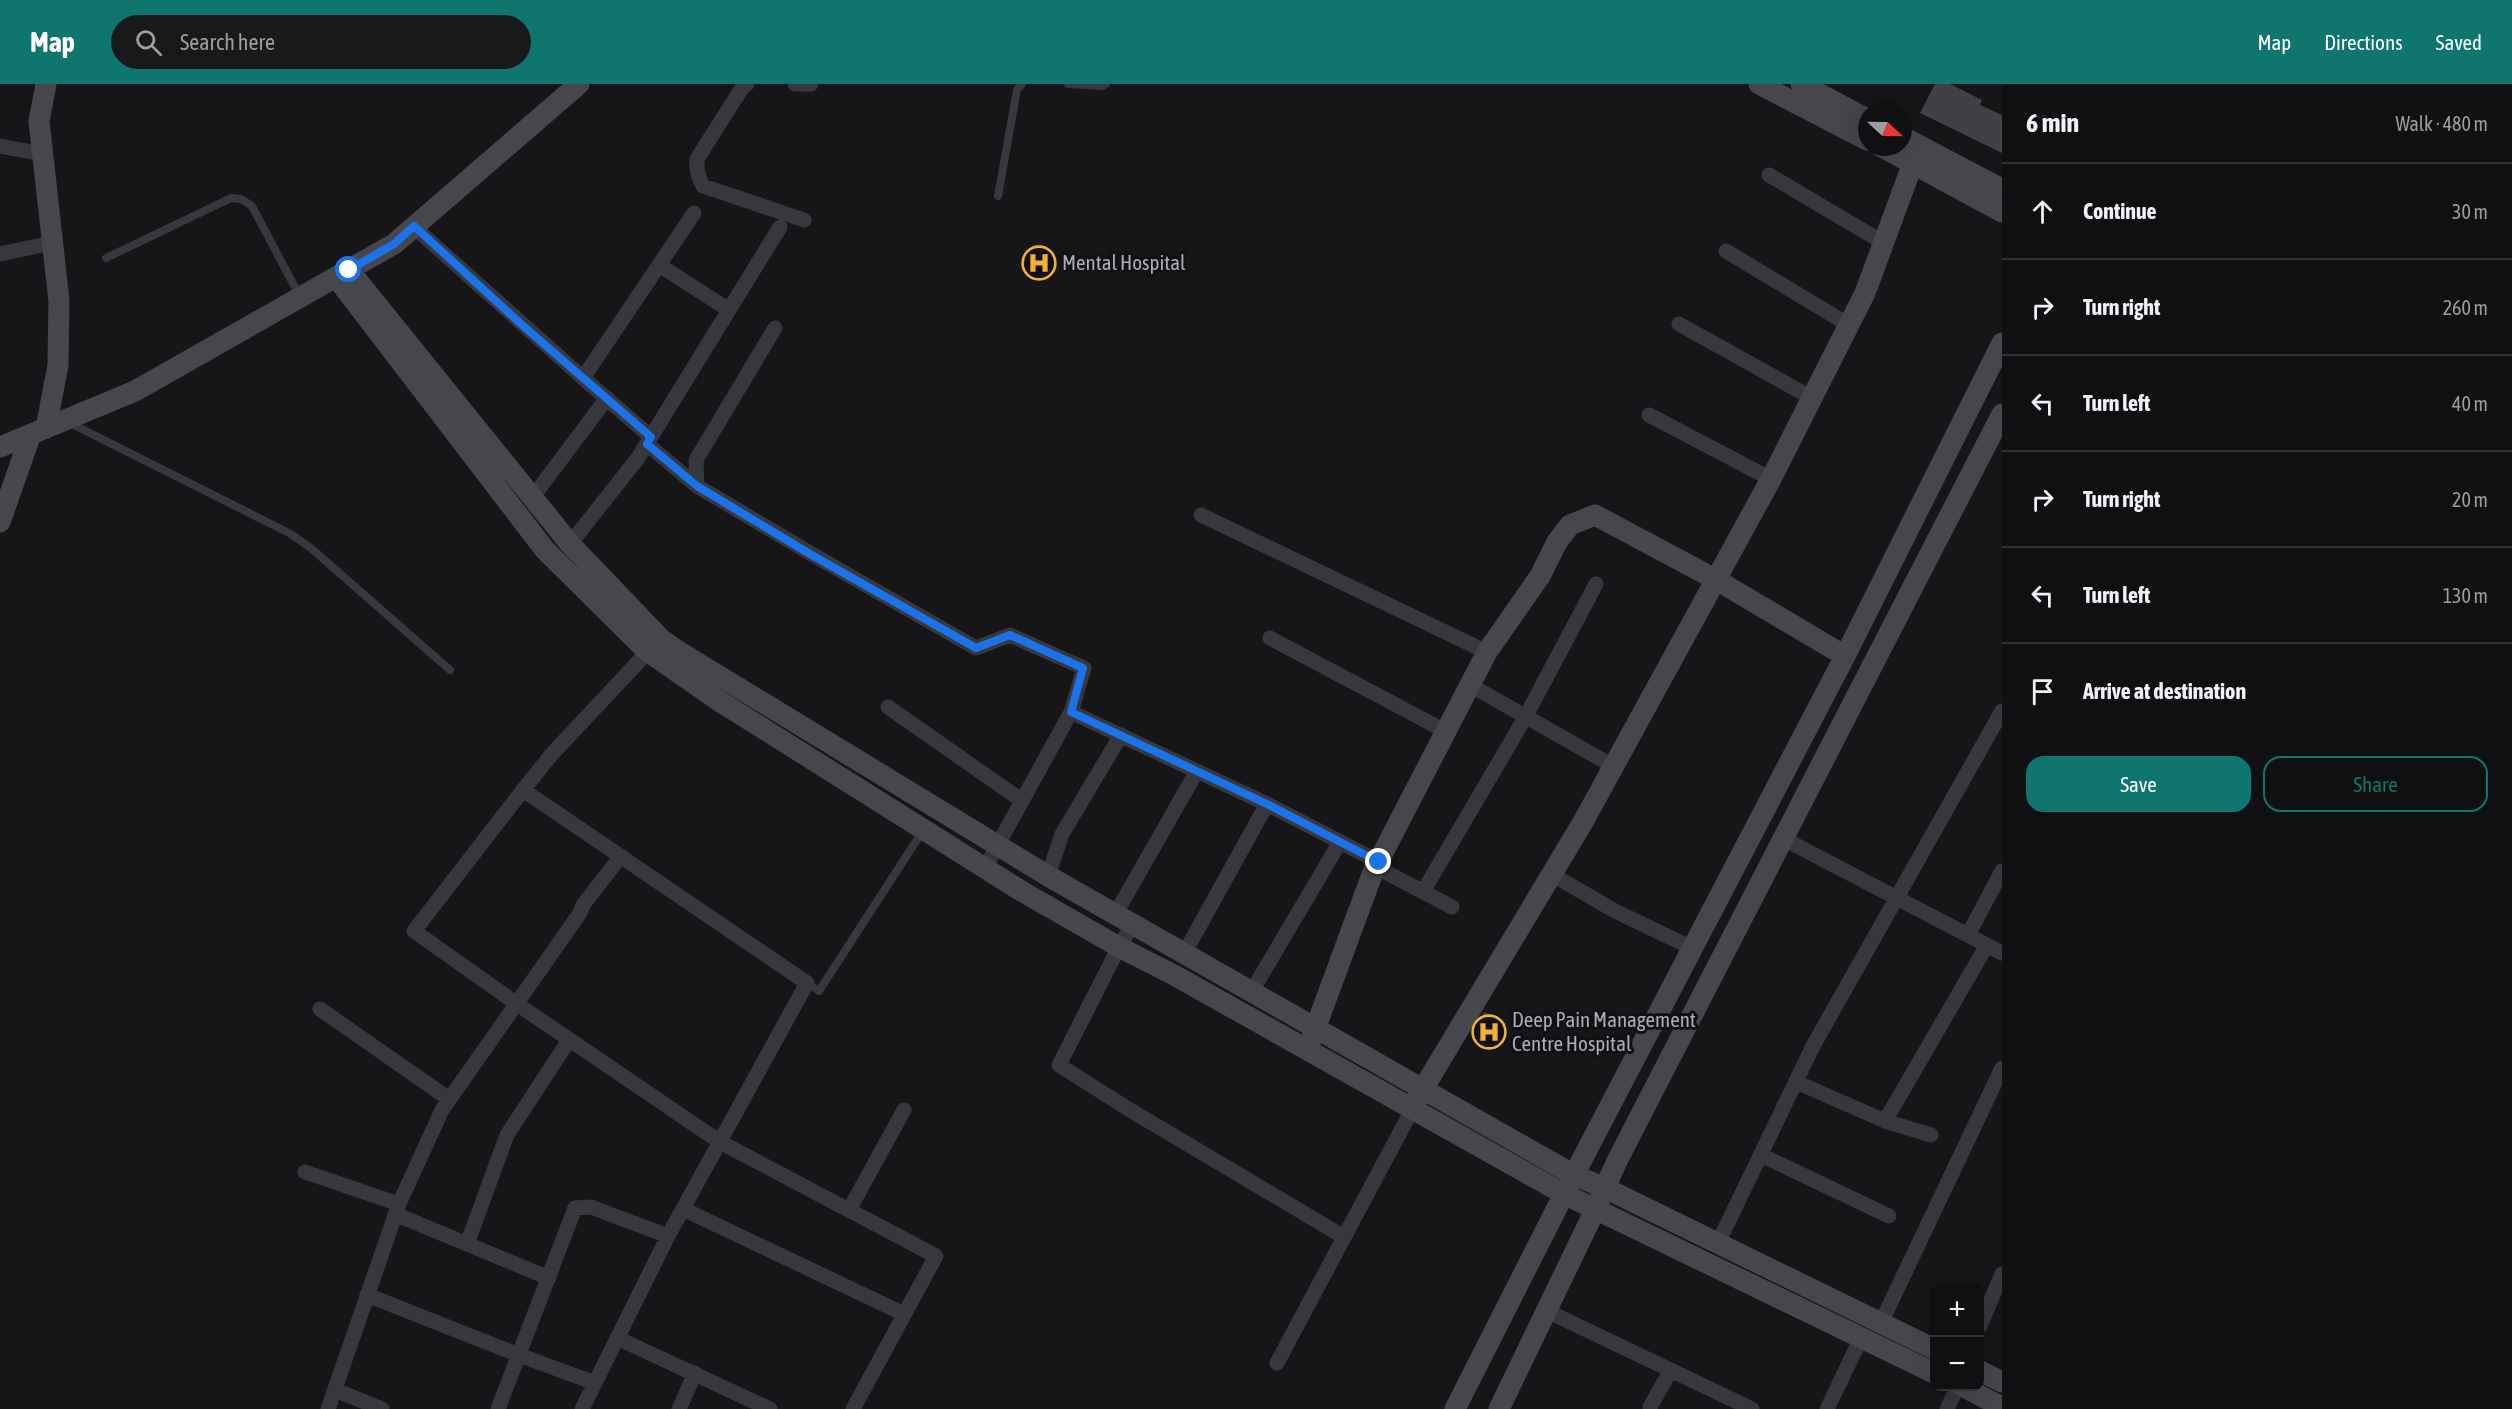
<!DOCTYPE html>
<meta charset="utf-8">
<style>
:root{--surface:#101012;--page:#19191b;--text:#f1f3f6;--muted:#9c9d9f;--line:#303032;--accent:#0f766e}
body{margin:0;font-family:"Asap Condensed",sans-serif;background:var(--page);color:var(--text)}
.controls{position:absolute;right:18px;bottom:18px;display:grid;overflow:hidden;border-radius:12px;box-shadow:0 6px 24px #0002}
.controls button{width:54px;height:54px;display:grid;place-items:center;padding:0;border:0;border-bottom:2px solid var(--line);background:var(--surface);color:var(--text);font:30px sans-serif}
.compass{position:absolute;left:1858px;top:18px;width:54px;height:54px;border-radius:50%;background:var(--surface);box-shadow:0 6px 24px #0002;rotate:112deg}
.stop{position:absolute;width:18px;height:18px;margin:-14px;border:4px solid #1a73e8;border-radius:50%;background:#fff}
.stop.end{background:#1a73e8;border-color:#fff;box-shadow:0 2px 6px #0008}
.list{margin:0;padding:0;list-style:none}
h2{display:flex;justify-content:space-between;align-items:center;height:78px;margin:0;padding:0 24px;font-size:26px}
h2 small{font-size:20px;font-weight:400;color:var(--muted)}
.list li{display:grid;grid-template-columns:39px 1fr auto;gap:18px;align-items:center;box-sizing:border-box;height:96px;padding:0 24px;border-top:2px solid var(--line)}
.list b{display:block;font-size:22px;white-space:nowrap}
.list em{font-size:20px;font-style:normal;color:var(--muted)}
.actions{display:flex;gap:12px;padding:18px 24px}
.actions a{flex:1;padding:14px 0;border:2px solid var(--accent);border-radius:18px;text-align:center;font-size:21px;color:var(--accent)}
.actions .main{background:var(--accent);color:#fff}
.icon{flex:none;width:33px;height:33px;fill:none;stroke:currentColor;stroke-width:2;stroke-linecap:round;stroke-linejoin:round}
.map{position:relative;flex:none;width:2002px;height:1325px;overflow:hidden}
header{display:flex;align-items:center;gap:36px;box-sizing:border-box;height:84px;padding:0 30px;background:var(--accent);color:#fff}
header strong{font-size:28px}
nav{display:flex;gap:33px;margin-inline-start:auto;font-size:21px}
.search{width:420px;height:54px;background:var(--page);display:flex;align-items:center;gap:15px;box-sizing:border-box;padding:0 21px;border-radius:33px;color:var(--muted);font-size:22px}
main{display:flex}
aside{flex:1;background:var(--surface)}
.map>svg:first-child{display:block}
</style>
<header>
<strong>Map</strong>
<div class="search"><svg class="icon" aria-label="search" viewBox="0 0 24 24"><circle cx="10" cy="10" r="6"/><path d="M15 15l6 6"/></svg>Search here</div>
<nav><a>Map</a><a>Directions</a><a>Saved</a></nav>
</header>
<main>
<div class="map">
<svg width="2002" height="1325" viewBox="0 0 2002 1325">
<rect width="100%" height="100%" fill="#161618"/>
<!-- building -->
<path fill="#404145" d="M1935 0H1950L1982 16 1980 21 2002 31V69L1920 29Z
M1484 928 1506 939 1495 963 1472 952Z"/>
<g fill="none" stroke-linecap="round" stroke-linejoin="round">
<!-- lane -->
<path stroke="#37383d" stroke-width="8" d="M1068 0 1103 2 1106 0
M998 112 1017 6 1022 0
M106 174 231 114 241 115 252 122 299 211
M68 338 291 450 312 465 450 586
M807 899 819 907 922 748"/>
<!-- street -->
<path stroke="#37383d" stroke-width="15" d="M747 0 742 4 697 75C696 86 698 93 703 102L804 136
M795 0H811
M0 62 43 70
M1769 91 1884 159
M414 143 583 294 694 129
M1726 167 1849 241
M0 170 52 159
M659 181 729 226
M1679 240 1812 314
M775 244 696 376 697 402 810 469 976 564 1010 551 1084 584 1071 628 1267 720 1379 778
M583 294 651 353
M1649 331 1771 395
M647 360 697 402
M532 414 607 314
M1201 431 1487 568
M570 460 638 374 780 143
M1270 554 1447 648
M655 560 552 670 523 706 807 899 668 1152
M1470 601 1613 682
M888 623 1021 716
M523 706 414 847 517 920 720 1058 936 1172 853 1325
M1784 755 2002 869
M1376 783 1452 823
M985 784 1071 628
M1551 790 1615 827 1692 864
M1048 792 1062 750 1121 651
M1424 806 1526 632 1596 500
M1116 829 1197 687
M1133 840 1119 863 1059 981 1130 1026 1344 1153
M1968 851 2002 787
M1185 868 1267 720
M1252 907 1340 758
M320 925 449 1015
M1796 998 1885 1037 1931 1051
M1885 1037 1987 861
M1761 1071 1889 1132
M305 1088 399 1120 328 1325
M399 1120 442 1026 580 829 583 821 621 772
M683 1125 904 1230
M849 1126 904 1026
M395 1130 549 1194
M1718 1159 1813 962 2002 627
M467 1160 507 1051 569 956
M367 1211 519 1271 595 1299
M1547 1227 1752 1325
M1881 1239 2002 984
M1980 1242 2002 1190
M617 1254 770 1325
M1277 1279 1413 1024
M335 1306 382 1325
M1650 1323 1671 1286
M498 1325 575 1124 591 1123 668 1152 582 1325
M679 1325 695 1289
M1827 1325 1862 1252
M1947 1325 1958 1302"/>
<!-- secondary -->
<path stroke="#45474d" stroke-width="21" d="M1759 0 1867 56
M1801 0 1867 35
M1903 53 2002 105
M1882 63 2002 128
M349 186 570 460 661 555 678 567 1048 792 1574 1091 1605 1104 1934 1265
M336 193 545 466 647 567 716 615 1023 808 1119 863 1174 891 1564 1110 1934 1289
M46 344 58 281 59 217 39 37 46 0
M0 363 135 307 394 160 579 0
M0 438 31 350
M1311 956 1373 788 1487 568 1540 492 1557 458 1570 441 1595 431 1715 495 1845 572
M1417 1015 1583 738 1771 395 1865 209 1913 79
M1980 1287 2002 1298
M1962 1302 2002 1323
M1455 1325 1564 1110 1845 572 2002 259
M1499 1325 1596 1124 1617 1077 2002 330"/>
</g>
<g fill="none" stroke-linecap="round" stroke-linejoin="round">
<!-- route -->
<path stroke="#1a73e8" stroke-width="8" d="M349 186 394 160 414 142 521 240 651 353 647 360 697 402 810 470 976 564 1010 551 1083 584 1071 628 1267 720 1379 778"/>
</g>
<!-- icons -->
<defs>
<symbol id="hospital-ring" viewBox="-11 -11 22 22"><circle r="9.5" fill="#111113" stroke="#f2b134" stroke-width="1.5"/><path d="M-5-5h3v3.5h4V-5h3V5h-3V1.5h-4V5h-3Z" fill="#f2b134"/></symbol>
</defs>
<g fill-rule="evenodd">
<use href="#hospital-ring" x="1020" y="160" width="38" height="38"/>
<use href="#hospital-ring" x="1470" y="929" width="38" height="38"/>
</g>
<g text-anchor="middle" stroke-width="6" stroke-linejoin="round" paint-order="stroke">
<!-- poi labels -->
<g font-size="21" fill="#a8adb8" stroke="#111113" text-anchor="start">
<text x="1062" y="186">Mental Hospital</text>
<text x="1512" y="943">Deep Pain Management<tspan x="1512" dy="24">Centre Hospital</tspan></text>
</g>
</g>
</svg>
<div class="controls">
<button>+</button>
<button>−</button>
</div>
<svg class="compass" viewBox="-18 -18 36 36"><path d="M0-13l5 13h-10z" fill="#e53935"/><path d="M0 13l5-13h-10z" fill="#9c9d9f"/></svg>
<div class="stop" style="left:349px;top:186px"></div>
<div class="stop end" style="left:1379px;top:778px"></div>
</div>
<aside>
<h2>6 min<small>Walk · 480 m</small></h2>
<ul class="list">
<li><svg class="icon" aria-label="ahead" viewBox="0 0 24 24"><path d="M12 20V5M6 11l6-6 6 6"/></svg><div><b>Continue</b></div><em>30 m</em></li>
<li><svg class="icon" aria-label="right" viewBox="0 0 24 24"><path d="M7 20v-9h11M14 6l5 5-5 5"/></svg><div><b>Turn right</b></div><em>260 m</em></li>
<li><svg class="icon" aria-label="left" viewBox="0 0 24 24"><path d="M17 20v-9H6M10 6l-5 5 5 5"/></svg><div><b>Turn left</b></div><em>40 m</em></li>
<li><svg class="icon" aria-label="right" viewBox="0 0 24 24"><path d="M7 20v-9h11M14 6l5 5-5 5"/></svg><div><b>Turn right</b></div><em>20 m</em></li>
<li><svg class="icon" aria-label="left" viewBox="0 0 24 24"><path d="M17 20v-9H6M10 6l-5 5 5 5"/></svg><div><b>Turn left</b></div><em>130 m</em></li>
<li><svg class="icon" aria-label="arrive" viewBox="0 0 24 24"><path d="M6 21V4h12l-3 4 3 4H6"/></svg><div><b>Arrive at destination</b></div></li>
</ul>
<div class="actions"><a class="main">Save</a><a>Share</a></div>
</aside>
</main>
